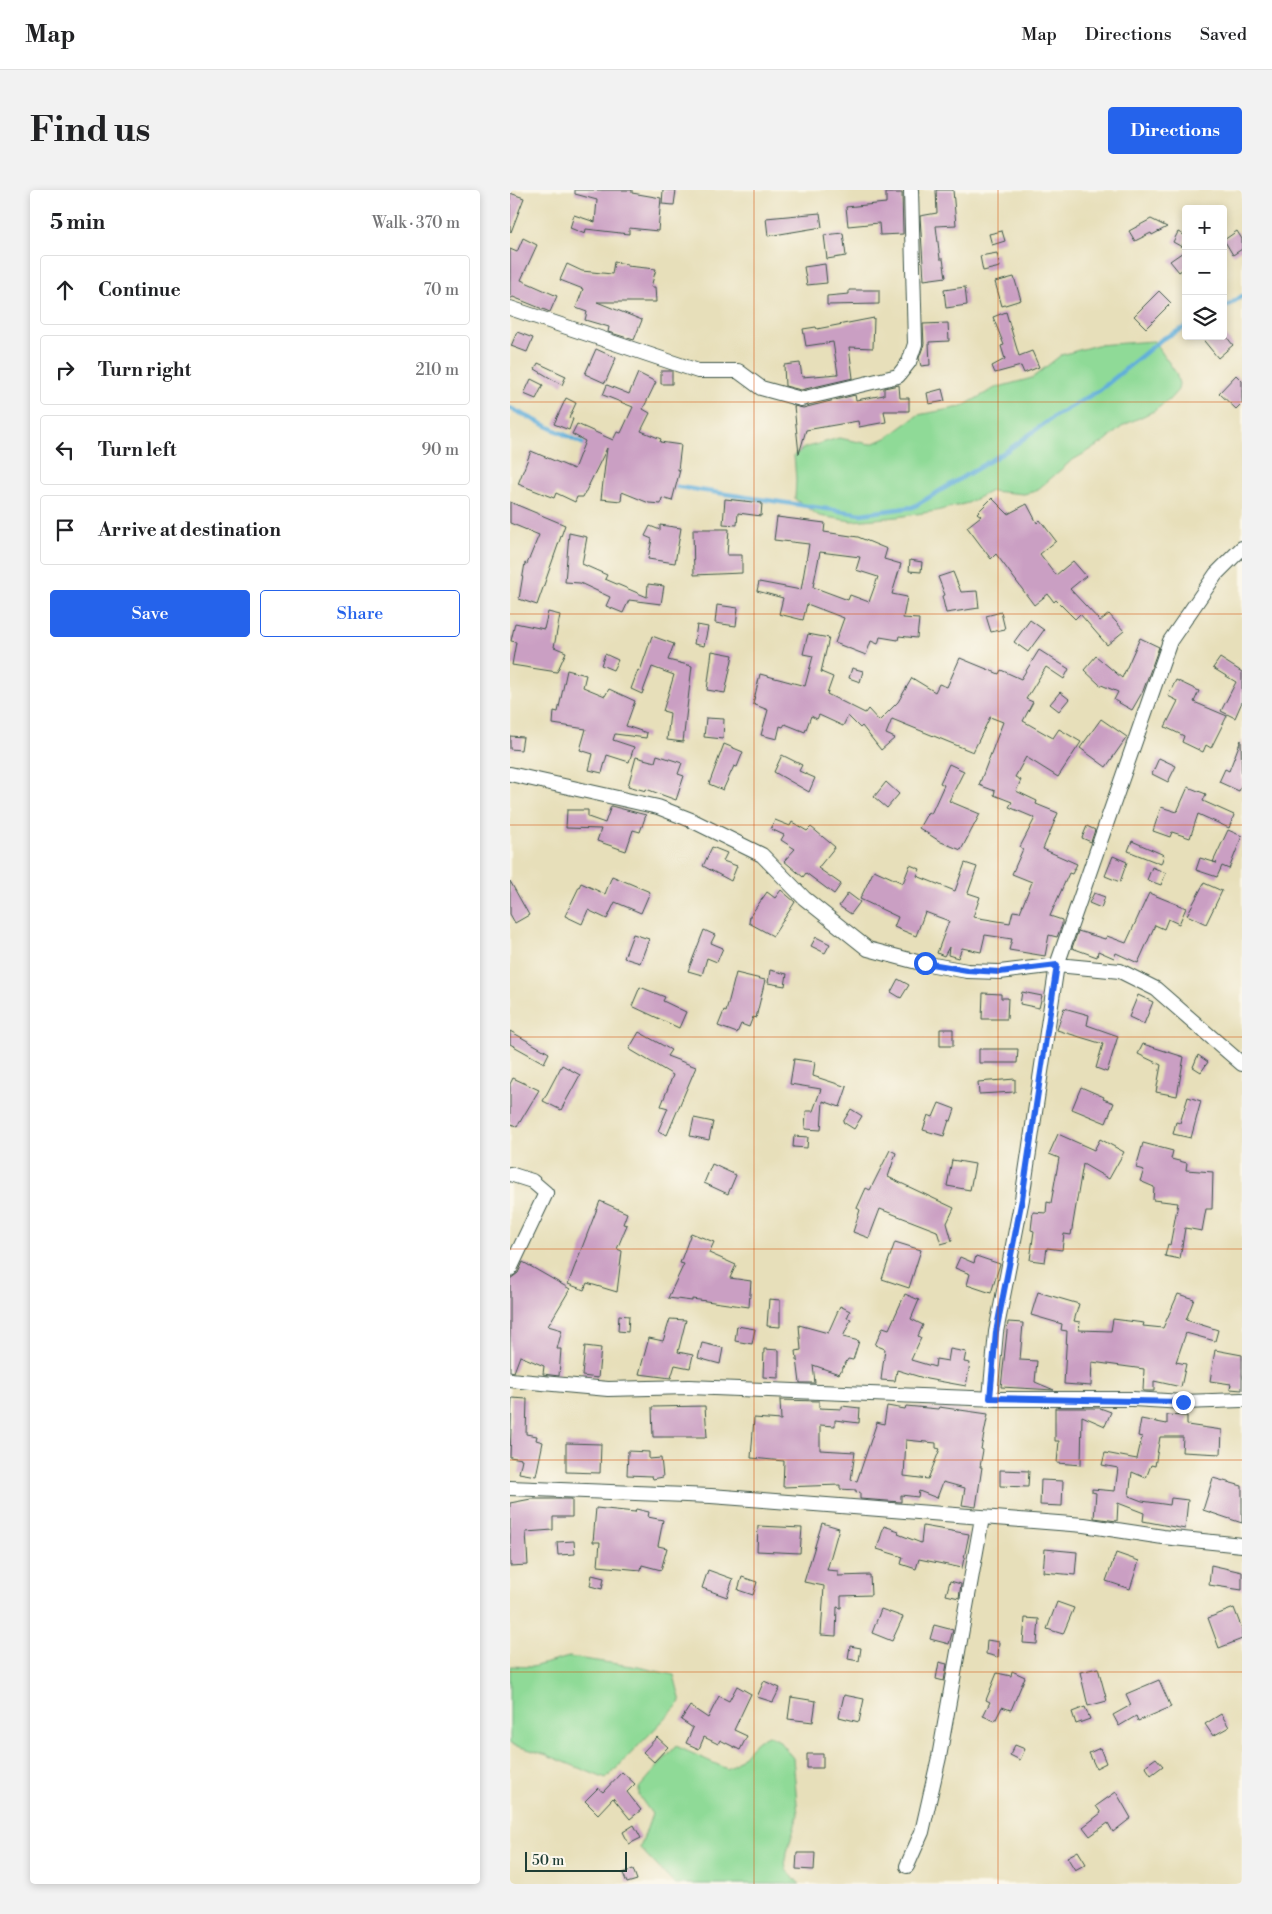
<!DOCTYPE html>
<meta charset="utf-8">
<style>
:root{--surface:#fff;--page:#f2f2f2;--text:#202124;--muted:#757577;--line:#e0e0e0;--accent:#2563eb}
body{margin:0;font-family:"Libre Bodoni",serif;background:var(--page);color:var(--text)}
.controls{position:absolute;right:15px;top:15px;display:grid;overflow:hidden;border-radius:5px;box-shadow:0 2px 8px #0003}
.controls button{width:45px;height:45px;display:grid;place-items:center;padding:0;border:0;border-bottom:1px solid var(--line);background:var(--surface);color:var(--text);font:25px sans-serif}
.scale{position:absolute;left:15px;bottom:12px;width:102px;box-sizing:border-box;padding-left:5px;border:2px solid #1f3d34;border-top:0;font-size:14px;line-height:18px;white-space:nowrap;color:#1f3d34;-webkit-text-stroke:4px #fbf7ec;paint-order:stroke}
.stop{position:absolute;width:15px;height:15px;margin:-11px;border:4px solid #2563eb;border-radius:50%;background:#fff}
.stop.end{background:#2563eb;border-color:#fff;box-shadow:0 1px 5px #0008}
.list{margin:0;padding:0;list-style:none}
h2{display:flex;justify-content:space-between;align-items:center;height:65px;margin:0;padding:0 20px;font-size:21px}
h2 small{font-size:16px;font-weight:400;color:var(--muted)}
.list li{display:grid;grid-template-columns:32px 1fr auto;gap:15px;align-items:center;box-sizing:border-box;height:70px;margin:0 10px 10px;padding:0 10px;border:1px solid var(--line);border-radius:5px}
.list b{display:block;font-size:19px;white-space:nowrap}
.list em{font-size:16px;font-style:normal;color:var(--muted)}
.actions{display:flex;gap:10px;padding:15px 20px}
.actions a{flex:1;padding:11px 0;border:1px solid var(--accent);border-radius:5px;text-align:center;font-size:18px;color:var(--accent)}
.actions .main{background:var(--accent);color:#fff}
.icon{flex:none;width:28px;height:28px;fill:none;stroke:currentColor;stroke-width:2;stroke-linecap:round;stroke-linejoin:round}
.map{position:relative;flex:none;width:732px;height:1694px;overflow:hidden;border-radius:5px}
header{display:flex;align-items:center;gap:30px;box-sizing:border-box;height:70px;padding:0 25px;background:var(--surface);border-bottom:1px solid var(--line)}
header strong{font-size:24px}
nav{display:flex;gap:28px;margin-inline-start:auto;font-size:18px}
.intro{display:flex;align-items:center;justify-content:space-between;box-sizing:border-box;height:120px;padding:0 30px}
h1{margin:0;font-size:35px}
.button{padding:12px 22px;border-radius:5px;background:var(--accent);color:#fff;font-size:18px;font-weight:700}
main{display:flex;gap:30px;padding:0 30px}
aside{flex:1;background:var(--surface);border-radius:5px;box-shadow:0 2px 8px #0003}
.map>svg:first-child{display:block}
</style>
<header>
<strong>Map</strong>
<nav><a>Map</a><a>Directions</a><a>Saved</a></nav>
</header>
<div class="intro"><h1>Find us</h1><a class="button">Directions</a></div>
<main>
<aside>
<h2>5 min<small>Walk · 370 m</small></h2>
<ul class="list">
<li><svg class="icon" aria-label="ahead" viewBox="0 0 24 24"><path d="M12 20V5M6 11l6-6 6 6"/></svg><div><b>Continue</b></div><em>70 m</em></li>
<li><svg class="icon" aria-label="right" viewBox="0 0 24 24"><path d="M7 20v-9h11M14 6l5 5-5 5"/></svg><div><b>Turn right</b></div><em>210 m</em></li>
<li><svg class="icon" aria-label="left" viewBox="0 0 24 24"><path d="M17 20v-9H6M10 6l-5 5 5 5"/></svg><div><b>Turn left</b></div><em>90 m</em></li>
<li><svg class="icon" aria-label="arrive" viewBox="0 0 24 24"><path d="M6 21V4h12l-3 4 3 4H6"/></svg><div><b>Arrive at destination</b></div></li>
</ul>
<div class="actions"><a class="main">Save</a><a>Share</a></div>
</aside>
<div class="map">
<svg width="732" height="1694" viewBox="0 0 732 1694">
<rect width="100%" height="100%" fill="#fbf7ec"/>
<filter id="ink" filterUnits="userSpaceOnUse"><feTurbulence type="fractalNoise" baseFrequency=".02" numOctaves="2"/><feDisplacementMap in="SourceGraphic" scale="10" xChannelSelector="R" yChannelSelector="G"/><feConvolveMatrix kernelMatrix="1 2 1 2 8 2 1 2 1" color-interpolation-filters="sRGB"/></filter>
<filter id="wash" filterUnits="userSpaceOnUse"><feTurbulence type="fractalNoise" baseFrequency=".0096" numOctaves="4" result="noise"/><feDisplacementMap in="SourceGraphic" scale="20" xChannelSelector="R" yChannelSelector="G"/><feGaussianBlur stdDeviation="1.12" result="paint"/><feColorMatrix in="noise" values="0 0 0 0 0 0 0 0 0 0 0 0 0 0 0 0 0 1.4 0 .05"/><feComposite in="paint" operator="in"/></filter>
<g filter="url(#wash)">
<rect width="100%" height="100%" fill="#e7dfba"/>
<!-- green -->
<path fill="#8fda97" stroke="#578c66" d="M644 151 666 183 669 194 668 200 659 210 644 221 614 235 594 252 561 271 526 301 514 304 481 301 458 313 426 321 387 327 342 331 309 326 285 309 286 290 284 265 294 258 329 248 360 254 367 252 378 247 408 225 451 217 485 198 522 188 551 165 587 155Z
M59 1467 128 1477 164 1485 171 1512 96 1589 37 1565 0 1554V1476L22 1477Z
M258 1545 268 1550 283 1568 288 1625 275 1669 276 1680 290 1694H164L130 1658 142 1624 129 1606V1598L166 1556 217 1579C234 1571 240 1552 258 1545Z"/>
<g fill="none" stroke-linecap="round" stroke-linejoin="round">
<!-- stream -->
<path stroke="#60aeda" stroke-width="4.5" d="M713 119 732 106
M0 218 78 256
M162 296 351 324 403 317 498 260 545 226 590 200 652 149 676 137"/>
</g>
<g id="blocks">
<!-- building -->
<path fill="#ca9fc3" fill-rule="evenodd" d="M65 0H122V3L151 8 148 41 119 38V44L76 39 75 44 60 38 64 25 85 32 87 10 65 4Z
M153 0H166L164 15 152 14Z
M426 0H443L446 35 426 36 430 69H433L436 87 414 90 410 26 427 23Z
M0 3 14 8 1 42 0 41Z
M376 3H392L393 44 370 45 369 33 338 36 336 17 376 13Z
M310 23 312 37 258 46 256 28Z
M641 29 657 37 642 45 641 43 625 51 619 41Z
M492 41 495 51 482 55 479 44Z
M727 41 732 49V59L723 65 714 50Z
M668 42 676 46 672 57 663 52Z
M333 43 336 66 317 69 314 45Z
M13 48 27 55 11 90 47 106 40 122 3 107 0 109V59L7 62Z
M676 60V77L669 82 660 71Z
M487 63 490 77 473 81 470 66Z
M104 72 117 74V76L146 79 141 97H145L146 112H87L132 130 124 150 98 142 99 137 75 130 77 122 66 118 73 99 50 90 57 74 72 81 102 84Z
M315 74 317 93 297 95 294 77Z
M504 87 511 110 492 116 485 92Z
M455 97 457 115 436 118 434 100Z
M339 100H369V114L317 115V106L339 104Z
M649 101 661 113 636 138 624 126Z
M496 122 509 166 522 161 529 177 514 183 511 176 485 183 482 176 495 169 491 156 494 155 483 127Z
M364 128 363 158 339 157 343 188 291 200 275 196 274 175 290 173 292 187 328 184 323 152 296 156 293 139 306 137 307 139Z
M438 133 439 151 419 152 420 175 411 176 409 168 414 154 413 134Z
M7 142 23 148 17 162 1 156Z
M690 146H716L723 155 708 168Z
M86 159 106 168 95 193 75 184Z
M28 173 56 186 52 195 25 179Z
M151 181H162V194H151Z
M128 183 146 192 133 219 140 223 131 241 151 249 150 252 171 255 168 280H170L162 311 152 308 151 314 139 313 112 302 111 311 91 309 97 258 73 307H67L65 312 46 303 44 308 8 294 21 261 64 279 75 251 62 244 67 234 103 250 107 242 111 243 123 217 93 205 97 195 119 204Z
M726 185 732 191V213L726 219 709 203Z
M21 189 33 195 26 209 14 204Z
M389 195 390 208H399V221H374L376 232 349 237 348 231 296 240 289 264 284 216 293 218 345 205 346 210 374 205V198Z
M432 199 435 211 419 214 417 203Z
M56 208 66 213 59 228 63 229 59 240 44 234Z
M482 308 498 324 517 314 527 333 530 330 546 351 530 364 546 385 563 371 576 386 560 399 590 431 599 424 614 441 597 455 570 424 565 429 546 410 544 412 538 404 524 415 486 364 481 369 457 337 471 326 467 323Z
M215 309 252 313 251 326 228 323 227 335 213 334Z
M0 312 55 335 27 415 9 409 15 373 17 374 29 345 0 333Z
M267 327 315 333 314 342 348 347 377 359 374 369 391 374 382 404 397 407 393 428 409 429 407 448 389 446 388 450 370 447 368 454 361 451 356 465 325 453 334 428 297 414 293 430 269 424 273 408 247 401 249 392 291 400 299 354 264 350ZM310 362 350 367 346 380 368 387 359 412 340 405 338 410 303 397Z
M150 335 171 338 165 373 138 369 142 349 135 346 140 336 150 340Z
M183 339H219L217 365H232V383L184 385Z
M59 343 77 347 72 374 97 385 95 389 137 407 138 394 154 396 151 414 119 410 113 423 96 416 100 407 70 393 55 392Z
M400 370 412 372 411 382 399 381Z
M443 382 451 402 467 401 469 418 436 423 432 406 435 405 428 387Z
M207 415 228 418 226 436 205 433Z
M38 422 50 425 44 457 56 462 47 482 2 475 6 452 1 451 5 433 34 439Z
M491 422 495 439 481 442 476 426Z
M520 430 534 440 518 462 504 452Z
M187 435 198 437 194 456 184 454Z
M298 444 319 448 311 482 323 487 317 504 355 523 358 519 369 531 388 512 402 488 425 502 429 494 437 497 450 468 489 484 491 480 511 489 529 460 559 479 554 489 536 477 516 509 523 512 513 531 543 548 549 539 571 552 548 587 516 567 505 587 511 590 506 601 527 611 526 614 548 623 533 659 567 674 562 684 559 683 540 726 552 730V735L547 747 539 745 535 766 499 760 502 749 475 745 471 762 452 758 448 768 438 765 439 757 434 766 427 763 439 731 415 722 406 746 384 737 388 727 350 709 364 680 393 693 400 675 410 679 407 686 445 701 455 673 467 677 458 703 470 707 463 727 500 733 503 721 510 722 522 692 502 684 513 659 510 657 525 628 499 617 502 612 484 605 485 601 469 595 493 532 480 527 463 562 382 529 376 544 385 548 371 560 352 536 350 538 338 526 333 536 309 525 307 529 301 526 295 542 275 534 273 537 270 536 267 549 251 545 258 520 243 514 250 484 295 496 303 466 293 464Z
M142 446 164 454 158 470 182 476 173 552 157 550 160 523 153 521 164 485 142 477 132 504 121 499 128 480 130 481Z
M630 448 649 457 633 501 622 520 604 510 608 502 589 494 574 480 586 466 612 488Z
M202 461 223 465 215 503 197 500Z
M95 464 108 470 103 480 91 475Z
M710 468 732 482V512L725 528 711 521 726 492 703 478Z
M342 478 353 481 350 492 339 488Z
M57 480 76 485 73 497 95 506 99 499 125 511 116 536 137 543 136 548 105 544 103 550 124 557 119 572 97 565 92 583 79 580 83 564 70 560 76 539 43 534 44 521 48 522Z
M666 490 689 501 684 512 717 526 701 558 696 555 693 562 672 552 674 546 655 537 668 511 658 506Z
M550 502 559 509 549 521 540 514Z
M196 528 214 529 213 549 194 547Z
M591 529 617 547 596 577 570 558Z
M0 546 13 547 11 560 0 559Z
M731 550 732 594 729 601 709 592 715 579 719 581Z
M214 554 233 562 227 577 224 576 213 600 199 594Z
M147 565 172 573 168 584 174 586 166 610 136 599V601L118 596 126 567 145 572Z
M272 565 292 575 289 581 305 588 299 602 264 582Z
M649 568 666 576 658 592 642 584Z
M439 574 454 581 439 611 470 624 451 660 431 652 409 638 418 622 421 624 434 595 430 593Z
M376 592 389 604 377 618 364 607Z
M678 597 696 604 693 611 724 625 719 638 688 624 680 648 662 642 660 647 643 641 651 617 667 622Z
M101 616 136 625 130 642 123 640 116 661 87 651 91 639 56 638 57 620H78V627L95 633Z
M265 630 280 636 282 632 297 641 301 637 325 657 308 678 331 694 324 704 296 683 293 687 274 671 285 659 271 650 274 645 261 639Z
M577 636 585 640 581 652 572 648Z
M718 640 732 646 719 679 712 676 707 687 686 680 690 668 707 673 703 672Z
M622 651 654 665 651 674 618 661Z
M202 657 217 663 213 671 227 676 221 691 193 676Z
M603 666 617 672 610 692 595 686Z
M642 677 656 683 651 695 637 690Z
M102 686 140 702 131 723 105 712 97 729 78 720 72 734 55 726 71 693 95 704Z
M0 691 19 725 5 733 0 724Z
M694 693 712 701 696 734 677 725Z
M271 700 285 712 263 746 239 733 240 726 257 702 265 708Z
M338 703 350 712 341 724 329 716Z
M584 703 595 707 591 718 579 713Z
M639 703 676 718 669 734 658 729 654 739 645 735 628 773 606 763 604 768 588 761 587 767 562 758 568 741 595 749 597 746 616 753Z
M194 740 205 745 201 753 213 758 207 772 197 768 192 785 178 781Z
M123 744 139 749 130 773 114 768Z
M306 747 320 754 315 763 301 756Z
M260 780 277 784 275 796 258 793Z
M226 783 255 790 246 828 243 827 239 837 231 834 227 843 208 836 214 821 216 822Z
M388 789 399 795 391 808 381 802Z
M130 797 155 807 153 811 176 822 169 838 122 816Z
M512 802 532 806 529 818 510 814Z
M473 803 491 804V808H498L497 829H472Z
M628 805 643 812 634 834 619 827Z
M554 818 579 825 577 835 608 846 597 882 586 878 593 854 547 840Z
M430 839H443V856H430Z
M0 841 39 863 34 873 0 854Z
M129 842 161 860 157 866 186 877 157 945 148 941 158 918 151 916 163 885 119 859Z
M633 854 674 867 667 906 646 902 651 875 628 864Z
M469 859H508L507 873H469Z
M688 865 698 872 691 882 683 877Z
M284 869 305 872 303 886 337 897 330 917 313 911 311 940 295 939 296 921H303L311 899 280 894Z
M52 875 70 885 51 920 33 911Z
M3 888 29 900 7 937 0 933V894Z
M505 889V902L469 904 468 892Z
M571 897 594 907 593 909 604 913 596 933 562 919Z
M678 907 691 911 681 948 663 944 666 932 670 933Z
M429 913 445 919 441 931 439 930 434 946 413 940 418 925 423 927Z
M341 919 352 926 344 939 333 932Z
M184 928 203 932 199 950 180 946Z
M548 944 584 960 590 949 614 962 599 989 573 974 561 1045 554 1044 552 1060 537 1058 535 1072 520 1070 524 1041 521 1040 523 1022 536 1023 537 1012 541 1013 549 968 539 964Z
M284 946 298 947 297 958 283 957Z
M633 953 663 961 661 969 677 973 676 980 703 982 702 1019H696L692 1041 675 1038 670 1069 655 1066 658 1054 660 1055 668 1013 643 1010 644 997 630 991 634 980 626 978Z
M380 960 386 963 378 987 444 1018 437 1033 442 1051 431 1054 427 1041 370 1019 359 1048 343 1042 350 1020 347 1018 356 998 360 1000Z
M442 970 465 974 460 1000 437 996Z
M202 974 226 985 218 1004 194 993Z
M90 1011 117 1023 113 1034 117 1035 107 1059 112 1061 107 1102 77 1093 74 1100 58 1094Z
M181 1043 204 1052 199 1063 226 1075 220 1088 241 1091 239 1117 182 1109V1111L158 1108 174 1074 170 1073Z
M385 1052 411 1060 399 1098 372 1089Z
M466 1066 490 1074 481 1103 457 1095 460 1084 445 1078 450 1067 464 1073Z
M13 1072 60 1099 38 1136 52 1140 47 1159H51L49 1186 33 1184 34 1176 10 1166 4 1182 0 1181V1089L8 1083Z
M528 1102 569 1114 564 1131 570 1132 569 1140 601 1141 603 1129 634 1133 633 1136 653 1138 668 1104 684 1109 676 1130 708 1140 705 1151 676 1143 666 1172 676 1174 671 1197 644 1191V1201H633L634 1179 582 1172 581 1196 554 1194 557 1141 551 1140 552 1134 521 1125Z
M395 1104 409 1110 401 1129 413 1135 408 1146 411 1148 401 1170 425 1177 426 1169 438 1171 440 1159 456 1162 454 1172 460 1173 456 1196 417 1189 387 1180 385 1191 371 1190 375 1159 365 1155 373 1137 379 1139Z
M259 1109 270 1110V1137L257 1136Z
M330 1116 340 1121 337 1128 341 1129 333 1147 349 1151 343 1170 338 1169 329 1184 303 1175 305 1193H290L286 1161 291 1160 289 1135 318 1143Z
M109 1125 119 1126 118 1142 108 1141Z
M160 1129 176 1130 168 1162 183 1165 180 1178 165 1175 161 1188 129 1184 139 1148 153 1151Z
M498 1132 513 1133 510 1170 527 1171 525 1192 544 1200 491 1197Z
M227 1136 245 1139 242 1154 225 1151Z
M192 1153 213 1158 210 1174 188 1168Z
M75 1156 91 1158 88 1188 72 1186Z
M254 1159 269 1160V1188L253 1187Z
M705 1160 732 1165V1200L720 1199 721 1194 700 1191Z
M2 1208 17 1209 16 1244 27 1246 26 1250 33 1252 26 1286 9 1283 12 1269 0 1267Z
M270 1210 309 1211V1218L332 1219V1216L350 1218 349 1233 325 1230V1236L310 1235V1260L345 1262 341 1290 347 1291 367 1232 374 1234 377 1216 395 1219 396 1216 428 1219 429 1217 478 1224 471 1259 473 1260 470 1277H472L466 1317 452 1315 455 1298 433 1292 427 1308 409 1301 408 1307 391 1305V1312L350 1309V1302L346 1303V1300L330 1299V1295L273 1297 274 1271 241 1268 244 1228 271 1230ZM396 1250 426 1253V1258L430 1259 418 1289 394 1286Z
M195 1216 197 1247H143L142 1217Z
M545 1218H590L601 1222 595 1236 572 1226 571 1275 547 1273 549 1251H545Z
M657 1225 677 1226V1235L712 1240 711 1264 672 1262 673 1247H650L645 1276 641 1275 636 1288 622 1282 619 1306 632 1311 660 1315 661 1308 678 1310 675 1339 633 1331 634 1323 608 1313 607 1331 584 1328 586 1303 582 1302V1299L605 1301 608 1278 592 1275 595 1263 627 1269 632 1247 628 1246 631 1229 657 1234Z
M56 1253 91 1254 90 1283 56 1282Z
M118 1261 139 1262V1269L151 1268 153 1287 143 1289 142 1286 117 1285Z
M490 1280 519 1281 518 1297 490 1296Z
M703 1288 732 1296V1333L693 1320Z
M531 1290 553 1291 552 1316 530 1315Z
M21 1309H62V1327H43V1340L16 1342 18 1375 0 1376V1313Z
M86 1318 125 1322 126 1319 139 1322 138 1327 153 1330 148 1356 157 1358 151 1380 132 1375 131 1380 88 1376 90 1352H83Z
M312 1333 329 1338 317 1380 328 1381V1386L360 1385 361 1405 331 1406V1418L327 1417 326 1446 311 1445 314 1396 294 1392Z
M248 1336 292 1338 290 1363 247 1361Z
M374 1336 389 1341 388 1344 411 1353 413 1336 459 1344 452 1378 409 1369 406 1379 391 1374 393 1367 367 1359Z
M64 1351 65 1364 48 1365 47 1352Z
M535 1359 567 1362 565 1385 533 1382Z
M606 1363 629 1371 620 1399 596 1391Z
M701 1375 732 1382V1400L699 1395Z
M198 1380 223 1389 217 1407 192 1398Z
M82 1385 94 1388 92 1399 80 1396Z
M232 1387 247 1392 243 1405 228 1400Z
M440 1391 451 1394 449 1408 436 1405Z
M547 1412 564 1418 553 1444 537 1439Z
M724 1418 732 1439V1449L709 1458 698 1428Z
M371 1419 393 1427 382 1451 362 1443Z
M515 1428 529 1429 527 1454 513 1453Z
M424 1435 443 1440 439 1454 420 1449Z
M477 1450 489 1452 488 1467 476 1464Z
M340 1456 351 1458 349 1471 338 1469Z
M429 1472 437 1474 434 1491 426 1489Z
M588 1478 597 1511 578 1516 570 1482Z
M502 1481 515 1487 501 1520 492 1517 485 1531 473 1526 480 1512 476 1510 487 1483 501 1486Z
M649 1490 661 1517 628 1531 626 1526 609 1536 603 1525 621 1515 616 1504Z
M254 1491 270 1498 263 1512 247 1507Z
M227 1496 241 1504 224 1540 237 1546 230 1560 210 1550 208 1554 194 1547 189 1559 176 1553 183 1538 171 1530 180 1516 198 1528 209 1506 219 1511Z
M334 1505 354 1509 349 1532 329 1527Z
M281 1507 306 1511 303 1532 278 1529Z
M575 1517 580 1529 566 1534 562 1522Z
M711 1524 719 1537 703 1546 695 1534Z
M147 1547 158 1557 144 1572 133 1562Z
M505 1555 515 1559 510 1570 500 1565Z
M590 1558 596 1573 586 1578 579 1563Z
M297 1564H313V1578H297Z
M646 1568 653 1576 641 1585 635 1576Z
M112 1582 125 1594 117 1602 131 1620 120 1629 103 1608 88 1624 75 1611 88 1598 93 1602Z
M606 1602 621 1628 603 1642 598 1633 580 1646 573 1637 591 1623 586 1616Z
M124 1635 131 1648 119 1654 113 1642Z
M568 1661 576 1674 565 1680 557 1667Z
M287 1663H305L304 1680 286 1679Z
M123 1679 127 1690 117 1693 113 1683Z"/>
</g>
</g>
<g filter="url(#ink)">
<use href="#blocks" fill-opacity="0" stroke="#3d5548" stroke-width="1"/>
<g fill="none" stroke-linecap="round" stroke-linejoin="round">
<defs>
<path id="minor" d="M0 118 188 181H228L251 198 291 209 388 186 399 172 405 154 401 0
M0 584 148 617 181 630 252 665 294 708 358 759 407 772 457 781 490 782 547 775 610 781 646 799 732 874
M0 984 22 991 36 1003 0 1079
M0 1190 98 1199 179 1197 487 1209H623L673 1212 732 1210
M480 1208 486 1142 512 1009 547 775 660 451 706 384 732 358
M0 1298 201 1306 574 1335 653 1347 732 1355
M397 1676 412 1642 429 1567 472 1328"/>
</defs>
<!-- minor casing -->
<use href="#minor" stroke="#3d5548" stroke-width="16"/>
<!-- minor -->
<use href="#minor" stroke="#fff" stroke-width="14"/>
</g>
</g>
<g fill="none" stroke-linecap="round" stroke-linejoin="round" filter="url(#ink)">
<!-- route -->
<path stroke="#2563eb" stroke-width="6" d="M415 773 457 780 490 782 547 775 512 1009 486 1142 480 1208 673 1212"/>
</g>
<!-- grid -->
<path fill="none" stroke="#d45610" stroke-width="1" stroke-opacity="0.55" d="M244 0V1694M488 0V1694M0 212H732M0 424H732M0 635H732M0 847H732M0 1059H732M0 1270H732M0 1482H732"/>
</svg>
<div class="controls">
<button>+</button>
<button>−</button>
<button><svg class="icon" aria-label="layers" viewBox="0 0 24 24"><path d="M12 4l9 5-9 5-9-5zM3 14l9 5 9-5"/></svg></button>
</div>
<div class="scale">50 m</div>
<div class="stop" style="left:415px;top:773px"></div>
<div class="stop end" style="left:673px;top:1212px"></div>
</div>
</main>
